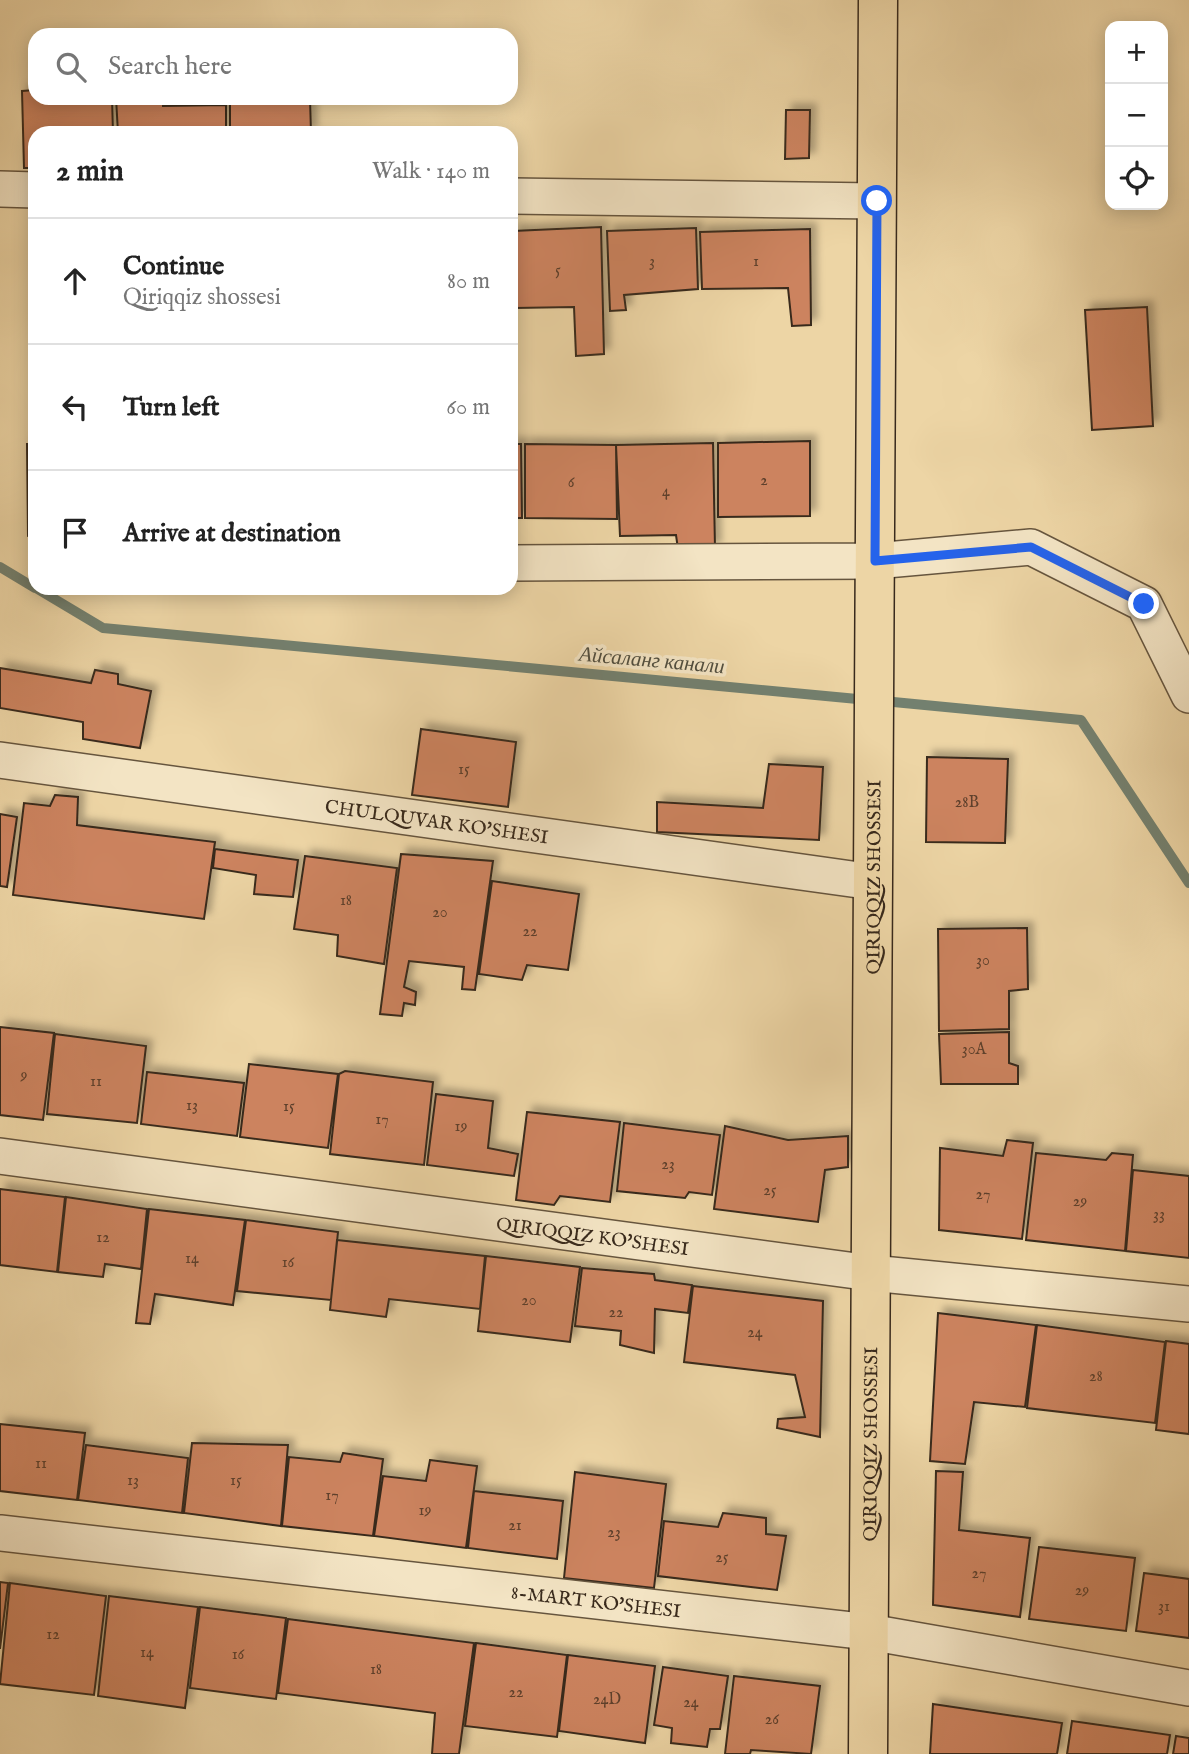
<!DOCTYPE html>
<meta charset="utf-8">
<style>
:root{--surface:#fff;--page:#f2f2f2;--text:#222;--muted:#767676;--line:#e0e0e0}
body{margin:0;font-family:"IM FELL English",serif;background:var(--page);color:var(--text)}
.controls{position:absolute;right:21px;top:21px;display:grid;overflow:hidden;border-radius:14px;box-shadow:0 4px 18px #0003}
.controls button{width:63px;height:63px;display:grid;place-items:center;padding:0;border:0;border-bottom:2px solid var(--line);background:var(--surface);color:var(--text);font:35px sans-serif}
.stop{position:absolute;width:21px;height:21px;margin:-16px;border:5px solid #2563eb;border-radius:50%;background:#fff}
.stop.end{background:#2563eb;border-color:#fff;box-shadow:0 2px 7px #0008}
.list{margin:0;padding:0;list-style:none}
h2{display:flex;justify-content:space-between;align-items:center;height:91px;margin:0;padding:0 28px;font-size:30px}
h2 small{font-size:23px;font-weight:400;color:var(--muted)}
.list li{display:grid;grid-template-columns:46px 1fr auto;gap:21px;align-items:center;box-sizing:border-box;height:126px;padding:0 28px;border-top:2px solid var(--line)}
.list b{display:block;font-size:26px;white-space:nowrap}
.list p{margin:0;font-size:23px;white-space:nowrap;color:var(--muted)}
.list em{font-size:23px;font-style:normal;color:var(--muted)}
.icon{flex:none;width:38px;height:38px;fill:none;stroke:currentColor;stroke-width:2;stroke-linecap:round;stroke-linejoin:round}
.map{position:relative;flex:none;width:1189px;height:1754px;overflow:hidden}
.search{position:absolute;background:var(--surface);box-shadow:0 4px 18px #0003;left:28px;top:28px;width:490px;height:77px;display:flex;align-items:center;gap:18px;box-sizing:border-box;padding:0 24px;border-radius:21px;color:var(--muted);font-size:26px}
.panel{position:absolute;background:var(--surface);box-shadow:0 4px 18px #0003;left:28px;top:126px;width:490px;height:469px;border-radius:21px}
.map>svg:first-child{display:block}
</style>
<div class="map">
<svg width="1189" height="1754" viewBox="0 0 1189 1754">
<defs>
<filter id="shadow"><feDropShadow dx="6" dy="-6" stdDeviation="3.5" flood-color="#0004"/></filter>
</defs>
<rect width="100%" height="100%" fill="#edd5a5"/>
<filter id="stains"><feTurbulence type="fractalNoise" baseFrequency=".00286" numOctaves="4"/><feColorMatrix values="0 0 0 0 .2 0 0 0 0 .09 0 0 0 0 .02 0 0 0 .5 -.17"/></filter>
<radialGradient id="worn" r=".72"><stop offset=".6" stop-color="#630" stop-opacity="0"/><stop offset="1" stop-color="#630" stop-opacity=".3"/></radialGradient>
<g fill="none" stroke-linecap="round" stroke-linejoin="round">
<!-- stream -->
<path stroke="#73806f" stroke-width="10" d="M0 567 35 588
M36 588 103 628 868 700
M883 701 1081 720 1189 883"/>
</g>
<!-- building -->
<path fill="#cc835e" stroke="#392a1c" stroke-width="2" filter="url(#shadow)" d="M35 90V98H112L113 133H35V168H24L22 91Z
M116 98H163V106L226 105V133H118Z
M230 98H310L311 133H230Z
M786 110H810L809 158 785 159Z
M601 227 604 354 576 356 574 307 515 308 513 231Z
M696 228 698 289 624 295 626 310 610 311 607 231Z
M810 229 811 325 792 326 788 288 702 289 700 232Z
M1147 307 1153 426 1092 430 1085 310Z
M810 441V516L718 517V443Z
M713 443 715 548 678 549 676 535 620 536 616 445Z
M27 444H35V537L28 536Z
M511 444H521L522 518H511Z
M525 444 616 445 617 519 525 518Z
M0 668 91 683 95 670 118 674V684L151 691 140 748 83 739V722L0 708Z
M421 729 516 742 508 807 412 795Z
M927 757 1008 759 1005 843 926 842Z
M769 764 823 767 819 840 657 832V802L763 808Z
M55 795 78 797 77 825 215 842 204 919 13 895 24 803 50 806Z
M0 814 17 817 7 887 0 886Z
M215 849 298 860 293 897 254 894 256 875 213 868Z
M401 854 493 861 475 990 462 989 464 967 409 961 404 987 416 992 415 1005 404 1003 402 1016 380 1014Z
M305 856 397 868 384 964 337 956 338 935 294 929Z
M492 881 579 894 568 970 527 965 522 980 479 974Z
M1027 928 1028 989 1009 991V1029L939 1031 938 929Z
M0 1027 54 1033 43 1120 0 1115Z
M1009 1032V1063L1018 1066V1084H941L939 1034Z
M55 1034 146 1046 137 1123 47 1114Z
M249 1064 338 1074 328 1148 240 1137Z
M345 1071 433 1082 424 1165 330 1154 339 1074Z
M147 1072 244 1083 237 1136 141 1124Z
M436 1094 493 1101 488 1148 518 1154 514 1176 427 1165Z
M527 1112 620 1122 610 1202 560 1196 554 1205 516 1200Z
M624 1123 720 1135 712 1195 689 1192 685 1198 617 1191Z
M725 1126 788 1140 848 1136V1167L825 1170 818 1222 714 1209Z
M1007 1140 1033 1143 1022 1239 939 1230 940 1148 1003 1156Z
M1036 1153 1106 1160 1112 1153 1133 1155 1125 1251 1026 1240Z
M1133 1170 1189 1176V1258L1126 1251Z
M0 1189 65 1197 57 1272 0 1265Z
M66 1197 147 1209 141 1269 105 1264 103 1277 58 1272Z
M149 1209 245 1220 233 1305 155 1294 150 1324 136 1323Z
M246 1220 338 1232 331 1300 237 1291Z
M337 1240 485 1256 480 1309 389 1299 386 1317 330 1310Z
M486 1256 580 1267 570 1342 478 1331Z
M582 1268 654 1274 655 1280 692 1285 688 1313 655 1309 654 1353 620 1345 621 1331 575 1326Z
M693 1286 823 1301 820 1437 777 1428 778 1419 805 1417 795 1375 684 1362Z
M938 1313 1036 1325 1025 1407 974 1402 965 1464 930 1461Z
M1037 1325 1165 1342 1155 1423 1027 1408Z
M1166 1341 1189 1344V1434L1156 1430Z
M0 1424 85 1433 77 1500 0 1491Z
M192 1443 288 1445 281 1526 184 1513Z
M86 1445 188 1458 182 1513 78 1500Z
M343 1453 383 1459 373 1536 282 1526 289 1457 340 1462Z
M430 1460 477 1466 466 1548 374 1536 383 1476 426 1481Z
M936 1471 963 1472 959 1530 1030 1538 1020 1617 933 1605Z
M575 1472 666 1484 654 1588 564 1578Z
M474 1491 563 1501 557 1559 468 1548Z
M723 1513 766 1518V1534L786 1536 777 1590 658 1576 664 1521 718 1527Z
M1039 1547 1135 1558 1126 1631 1029 1619Z
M1144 1573 1189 1579V1638L1136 1631Z
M0 1582 8 1583 0 1649Z
M10 1583 106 1596 94 1695 0 1684Z
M109 1596 198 1607 185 1708 98 1696Z
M200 1607 286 1618 276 1699 190 1688Z
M288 1619 474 1643 459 1754H432L435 1713 278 1693Z
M476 1643 567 1655 557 1737 465 1726Z
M568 1655 655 1666 645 1743 559 1731Z
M663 1667 728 1676 720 1729H710L707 1747 671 1743 672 1728 654 1725Z
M734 1676 820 1686 811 1754 751 1750 750 1754H725Z
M933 1704 1062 1723 1057 1754H930Z
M1072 1721 1170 1735 1167 1754H1067Z
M1176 1736 1189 1738V1754H1173Z"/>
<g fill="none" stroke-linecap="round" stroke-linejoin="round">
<defs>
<g id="minor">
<path d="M0 189 35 190"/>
<path d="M511 196 877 201"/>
<path d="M511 563 875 561 1031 547 1144 604 1189 695"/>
<path id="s1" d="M0 760 873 882"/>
<path id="s2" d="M0 1156 871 1273 1189 1304"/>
<path id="s3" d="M0 1533 869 1632 1189 1688"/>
</g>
<g id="major">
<path id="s4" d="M868 1754 878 0"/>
</g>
</defs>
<!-- minor casing -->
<use href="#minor" stroke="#66553e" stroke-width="38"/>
<!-- major casing -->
<use href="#major" stroke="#392a1c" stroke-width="41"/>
<!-- minor -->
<use href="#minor" stroke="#f3e4c4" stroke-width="35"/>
<!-- major -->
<use href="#major" stroke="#edd5a5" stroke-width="38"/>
</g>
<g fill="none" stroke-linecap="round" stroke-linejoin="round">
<!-- route -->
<path stroke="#2563eb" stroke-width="9" d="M877 201 875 561 1031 547 1144 604"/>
</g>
<g text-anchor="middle" stroke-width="7" stroke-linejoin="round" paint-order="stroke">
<!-- number labels -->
<g font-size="16" fill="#5e402c">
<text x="652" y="266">3</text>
<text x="756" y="266">1</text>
<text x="558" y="275">5</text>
<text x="764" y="485">2</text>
<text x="571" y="487">6</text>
<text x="666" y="496">4</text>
<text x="464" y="774">15</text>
<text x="967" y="807">28B</text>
<text x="346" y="905">18</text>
<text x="440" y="917">20</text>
<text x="530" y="936">22</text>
<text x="983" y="965">30</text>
<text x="974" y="1054">30A</text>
<text x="24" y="1080">9</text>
<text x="96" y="1086">11</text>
<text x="192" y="1110">13</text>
<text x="289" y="1111">15</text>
<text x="382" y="1124">17</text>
<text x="461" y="1131">19</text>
<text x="668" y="1169">23</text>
<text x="770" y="1195">25</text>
<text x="983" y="1199">27</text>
<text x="1080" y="1206">29</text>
<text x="1159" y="1219">33</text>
<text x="103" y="1242">12</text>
<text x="192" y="1263">14</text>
<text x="288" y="1267">16</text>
<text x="529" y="1305">20</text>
<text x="616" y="1317">22</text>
<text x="755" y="1337">24</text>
<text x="1096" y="1381">28</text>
<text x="41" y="1468">11</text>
<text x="133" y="1485">13</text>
<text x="236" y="1485">15</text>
<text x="332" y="1500">17</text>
<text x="425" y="1515">19</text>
<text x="515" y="1530">21</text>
<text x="614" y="1537">23</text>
<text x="722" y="1562">25</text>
<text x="979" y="1578">27</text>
<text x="1082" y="1595">29</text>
<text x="1164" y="1611">31</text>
<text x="53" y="1639">12</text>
<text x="147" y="1657">14</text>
<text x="238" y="1659">16</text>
<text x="376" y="1674">18</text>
<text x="516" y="1697">22</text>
<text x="607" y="1704">24D</text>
<text x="691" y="1707">24</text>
<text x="772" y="1724">26</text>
</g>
<!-- street labels -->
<g font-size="19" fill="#392a1c" stroke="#f3e4c4">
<text dy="7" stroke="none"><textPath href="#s1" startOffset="441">CHULQUVAR KO'SHESI</textPath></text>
<text dy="7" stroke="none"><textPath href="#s4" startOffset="877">QIRIQQIZ SHOSSESI</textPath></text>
<text dy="7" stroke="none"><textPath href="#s2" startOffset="598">QIRIQQIZ KO'SHESI</textPath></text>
<text dy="7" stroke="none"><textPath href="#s4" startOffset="310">QIRIQQIZ SHOSSESI</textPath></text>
<text dy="7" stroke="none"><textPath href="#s3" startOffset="600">8-MART KO'SHESI</textPath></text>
</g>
<!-- water labels -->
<g font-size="21" font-style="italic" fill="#514e3f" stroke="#f3e4c4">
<text transform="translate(652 660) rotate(5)" y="7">Айсаланг канали</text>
</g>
</g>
<rect width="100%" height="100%" filter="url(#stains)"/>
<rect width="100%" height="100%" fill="url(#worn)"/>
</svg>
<div class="controls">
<button>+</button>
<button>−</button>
<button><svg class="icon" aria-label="locate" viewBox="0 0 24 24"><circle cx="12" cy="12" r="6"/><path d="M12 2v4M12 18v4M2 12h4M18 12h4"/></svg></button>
</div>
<div class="stop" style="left:877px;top:201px"></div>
<div class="stop end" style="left:1144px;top:604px"></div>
<div class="search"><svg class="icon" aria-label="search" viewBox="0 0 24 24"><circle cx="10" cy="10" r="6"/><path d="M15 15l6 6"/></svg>Search here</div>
<section class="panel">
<h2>2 min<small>Walk · 140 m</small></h2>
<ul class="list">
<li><svg class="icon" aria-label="ahead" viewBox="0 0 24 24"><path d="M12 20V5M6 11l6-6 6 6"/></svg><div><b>Continue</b><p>Qiriqqiz shossesi</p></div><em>80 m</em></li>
<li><svg class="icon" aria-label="left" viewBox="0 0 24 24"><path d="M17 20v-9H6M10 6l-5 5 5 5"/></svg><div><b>Turn left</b></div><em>60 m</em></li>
<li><svg class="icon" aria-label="arrive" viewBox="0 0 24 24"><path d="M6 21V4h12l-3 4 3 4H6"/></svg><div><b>Arrive at destination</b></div></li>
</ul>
</section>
</div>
